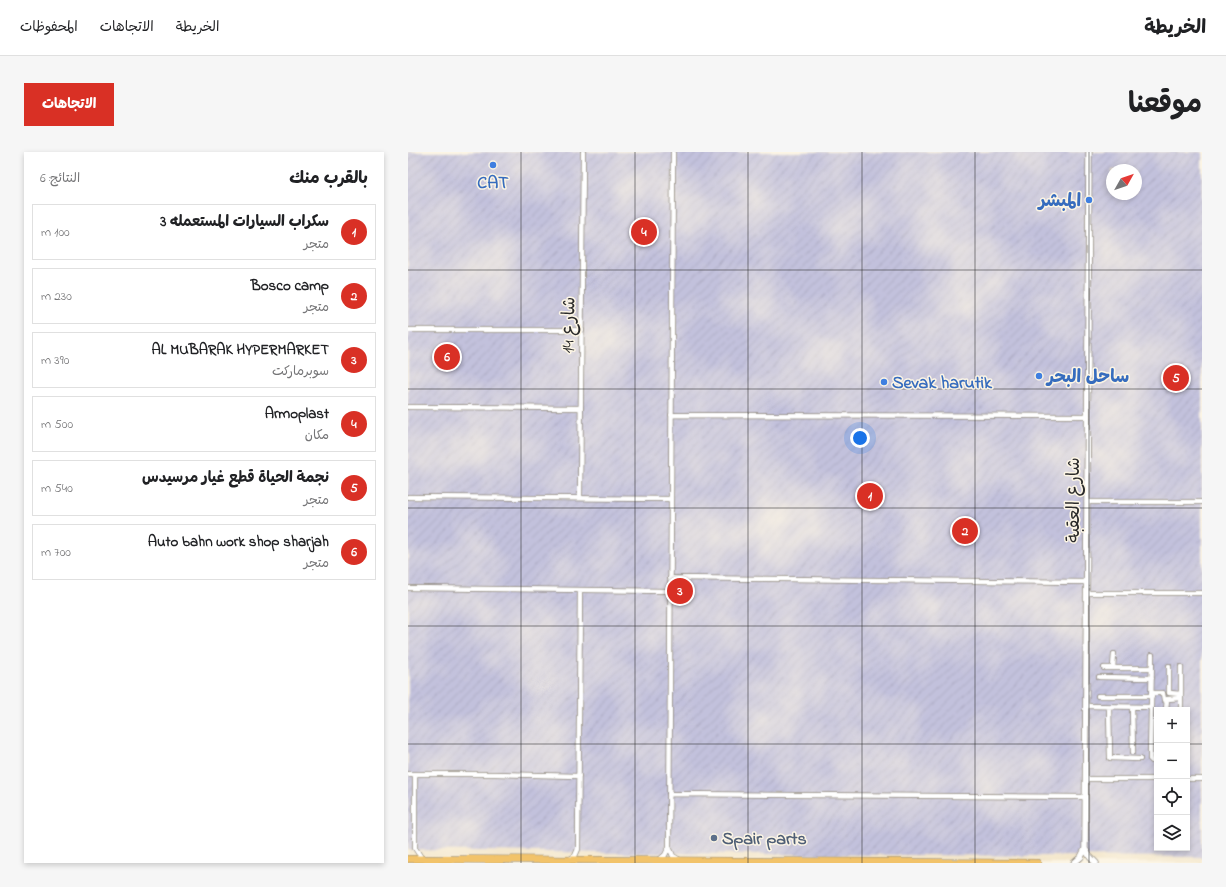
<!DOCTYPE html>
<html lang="ar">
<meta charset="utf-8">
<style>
:root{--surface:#fff;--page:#f6f6f6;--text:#202124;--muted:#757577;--line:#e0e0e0;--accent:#d93025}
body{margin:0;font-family:"Indie Flower","Playpen Sans Arabic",sans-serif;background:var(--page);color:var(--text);direction:rtl}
.controls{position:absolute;right:12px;bottom:12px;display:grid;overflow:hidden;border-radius:0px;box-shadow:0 2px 6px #0003}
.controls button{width:36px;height:36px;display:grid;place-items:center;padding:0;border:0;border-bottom:1px solid var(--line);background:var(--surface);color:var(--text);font:20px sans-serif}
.compass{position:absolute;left:698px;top:12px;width:36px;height:36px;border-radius:50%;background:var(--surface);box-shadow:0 2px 6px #0003;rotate:50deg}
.you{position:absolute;left:452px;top:286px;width:14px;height:14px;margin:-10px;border:3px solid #fff;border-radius:50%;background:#1a73e8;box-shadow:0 0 0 6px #1a73e833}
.badge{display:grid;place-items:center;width:26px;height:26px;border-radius:50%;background:var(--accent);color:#fff;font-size:13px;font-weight:700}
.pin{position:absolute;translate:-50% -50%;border:2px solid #fff;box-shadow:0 1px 4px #0006}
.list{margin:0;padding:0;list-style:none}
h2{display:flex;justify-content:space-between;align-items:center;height:52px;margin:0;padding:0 16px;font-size:17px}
h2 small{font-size:13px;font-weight:400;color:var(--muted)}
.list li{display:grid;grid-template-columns:26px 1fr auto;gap:12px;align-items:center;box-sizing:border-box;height:56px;margin:0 8px 8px;padding:0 8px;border:1px solid var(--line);border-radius:0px}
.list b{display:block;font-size:15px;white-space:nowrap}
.list p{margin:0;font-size:13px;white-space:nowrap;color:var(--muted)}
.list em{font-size:13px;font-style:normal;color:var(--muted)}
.icon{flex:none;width:22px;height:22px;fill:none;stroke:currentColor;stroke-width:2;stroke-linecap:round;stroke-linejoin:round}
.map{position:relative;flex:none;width:794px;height:711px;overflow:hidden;direction:ltr;border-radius:0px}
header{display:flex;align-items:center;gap:24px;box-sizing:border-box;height:56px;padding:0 20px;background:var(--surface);border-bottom:1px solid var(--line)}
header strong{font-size:19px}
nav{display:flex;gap:22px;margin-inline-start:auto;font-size:14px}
.intro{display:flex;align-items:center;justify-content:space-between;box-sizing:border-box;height:96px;padding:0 24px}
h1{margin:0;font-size:28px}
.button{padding:10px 18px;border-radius:0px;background:var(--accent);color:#fff;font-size:14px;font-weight:700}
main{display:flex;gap:24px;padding:0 24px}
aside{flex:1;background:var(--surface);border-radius:0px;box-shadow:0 2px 6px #0003}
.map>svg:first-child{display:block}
</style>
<header>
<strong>الخريطة</strong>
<nav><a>الخريطة</a><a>الاتجاهات</a><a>المحفوظات</a></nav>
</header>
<div class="intro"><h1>موقعنا</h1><a class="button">الاتجاهات</a></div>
<main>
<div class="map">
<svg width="794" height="711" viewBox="0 0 794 711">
<defs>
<pattern id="industrial-furrows" width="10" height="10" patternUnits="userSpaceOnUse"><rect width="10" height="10" fill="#c2c1dc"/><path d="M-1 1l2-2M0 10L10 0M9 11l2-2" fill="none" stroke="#a7a6bd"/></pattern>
</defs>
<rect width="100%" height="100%" fill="#fcf5e5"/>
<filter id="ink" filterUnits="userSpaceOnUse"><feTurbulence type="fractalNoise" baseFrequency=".025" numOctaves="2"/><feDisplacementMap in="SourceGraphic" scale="8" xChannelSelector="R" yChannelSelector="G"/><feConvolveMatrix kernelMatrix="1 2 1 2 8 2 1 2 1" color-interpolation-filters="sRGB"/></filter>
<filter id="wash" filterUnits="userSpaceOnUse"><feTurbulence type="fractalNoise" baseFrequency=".012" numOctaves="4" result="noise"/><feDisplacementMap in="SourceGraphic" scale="16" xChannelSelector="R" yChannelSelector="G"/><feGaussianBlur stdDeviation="0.9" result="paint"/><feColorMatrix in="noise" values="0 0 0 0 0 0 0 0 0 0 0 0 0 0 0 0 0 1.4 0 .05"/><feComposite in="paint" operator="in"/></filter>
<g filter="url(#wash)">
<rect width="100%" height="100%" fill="#f3e6cb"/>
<!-- industrial -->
<path fill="url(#industrial-furrows)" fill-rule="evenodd" d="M0 0H794V705L212 701 0 698ZM704 18H728V42H704ZM749 558H779V696H749Z"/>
</g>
<g filter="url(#ink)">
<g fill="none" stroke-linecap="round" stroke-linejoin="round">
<defs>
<path id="minor" d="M0 178H174
M0 255 173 256
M263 263 680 264
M0 345 263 347
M172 346 175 0
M679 350H794
M262 426 679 430
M0 436 262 439
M679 441H794
M744 503 742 607 744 609H749
M761 514V541L773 542
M696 516H744
M705 516 706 502
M691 525 744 526
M744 541H755L756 548 758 549
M690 544H744
M678 554 743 555
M701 555 702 606 732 607
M724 555 725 600
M758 558 759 547 773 546
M773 558V515
M0 622H87L171 624
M7 622V696L14 707
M678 627H749
M779 627H794
M261 642 678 645
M261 695 265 704 272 708
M162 707 167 704 170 697 172 438
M251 708 257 703 261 695 265 0"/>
<path id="tertiary" d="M681 0 677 697 682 705 688 711
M666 711 673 705 677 697"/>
<path id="primary" d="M0 707 629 711"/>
</defs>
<!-- minor casing -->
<use href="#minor" stroke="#8f887b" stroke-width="6"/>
<!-- tertiary casing -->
<use href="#tertiary" stroke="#8f887b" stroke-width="7"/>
<!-- primary casing -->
<use href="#primary" stroke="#8f887b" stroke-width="8"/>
<!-- minor -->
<use href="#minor" stroke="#fff" stroke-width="4.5"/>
<!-- tertiary -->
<use href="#tertiary" stroke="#fff" stroke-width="5.5"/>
<!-- primary -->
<use href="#primary" stroke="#f2c36a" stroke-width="7"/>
</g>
</g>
<!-- grid -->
<path fill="none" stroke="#2b2b2b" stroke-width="1" stroke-opacity="0.55" d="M113 0V711M227 0V711M340 0V711M454 0V711M567 0V711M681 0V711M0 118H794M0 237H794M0 356H794M0 474H794M0 592H749M779 592H794"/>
<!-- markers -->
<g fill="#3f7fe0" stroke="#fcf5e5" stroke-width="1.5">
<circle cx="85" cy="13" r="4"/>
<circle cx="681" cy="48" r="4"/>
<circle cx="631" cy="224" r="4"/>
<circle cx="476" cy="230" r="4"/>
</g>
<circle fill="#5c6f8a" stroke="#fcf5e5" stroke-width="1.5" cx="306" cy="686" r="4"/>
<g text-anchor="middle" stroke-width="3" stroke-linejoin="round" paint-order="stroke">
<!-- shop labels -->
<g font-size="18" font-weight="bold" fill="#366cbe" stroke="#fcf5e5" text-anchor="start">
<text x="85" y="36" text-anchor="middle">CAT</text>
<text x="673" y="54" text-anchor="end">المبشر</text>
<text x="639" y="230">ساحل البحر</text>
<text x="484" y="236">Sevak harutik</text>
</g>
<!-- street labels -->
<g font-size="18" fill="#2b2b2b" stroke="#fcf5e5">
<text transform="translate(160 173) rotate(-89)" y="6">شارع 14</text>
<text transform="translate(665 348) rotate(-90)" y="6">شارع العقبة</text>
</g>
<!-- service labels -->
<g font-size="18" font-weight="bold" fill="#4e5e75" stroke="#fcf5e5" text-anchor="start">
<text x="314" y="692">Spair parts</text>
</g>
</g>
</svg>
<div class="controls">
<button>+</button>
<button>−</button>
<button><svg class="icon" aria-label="locate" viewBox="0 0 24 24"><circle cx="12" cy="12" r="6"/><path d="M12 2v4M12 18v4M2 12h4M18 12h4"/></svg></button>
<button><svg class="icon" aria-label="layers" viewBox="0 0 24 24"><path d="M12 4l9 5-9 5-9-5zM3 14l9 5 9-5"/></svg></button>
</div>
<svg class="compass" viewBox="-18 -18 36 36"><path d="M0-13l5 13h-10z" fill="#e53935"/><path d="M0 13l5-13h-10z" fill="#757577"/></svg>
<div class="you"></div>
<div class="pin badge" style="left:462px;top:344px">1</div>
<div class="pin badge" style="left:557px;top:379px">2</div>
<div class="pin badge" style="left:272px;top:439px">3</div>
<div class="pin badge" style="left:236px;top:80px">4</div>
<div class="pin badge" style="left:768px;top:226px">5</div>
<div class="pin badge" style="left:39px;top:205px">6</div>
</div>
<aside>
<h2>بالقرب منك<small>النتائج: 6</small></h2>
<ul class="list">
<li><span class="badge">1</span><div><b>سكراب السيارات المستعمله 3</b><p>متجر</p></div><em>100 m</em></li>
<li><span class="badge">2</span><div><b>Bosco camp</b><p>متجر</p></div><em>230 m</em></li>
<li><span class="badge">3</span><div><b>AL MUBARAK HYPERMARKET</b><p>سوبرماركت</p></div><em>390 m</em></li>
<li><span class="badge">4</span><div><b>Armoplast</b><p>مكان</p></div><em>500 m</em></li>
<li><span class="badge">5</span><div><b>نجمة الحياة قطع غيار مرسيدس</b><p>متجر</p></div><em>540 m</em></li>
<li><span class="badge">6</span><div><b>Auto bahn work shop sharjah</b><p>متجر</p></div><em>700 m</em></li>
</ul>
</aside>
</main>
